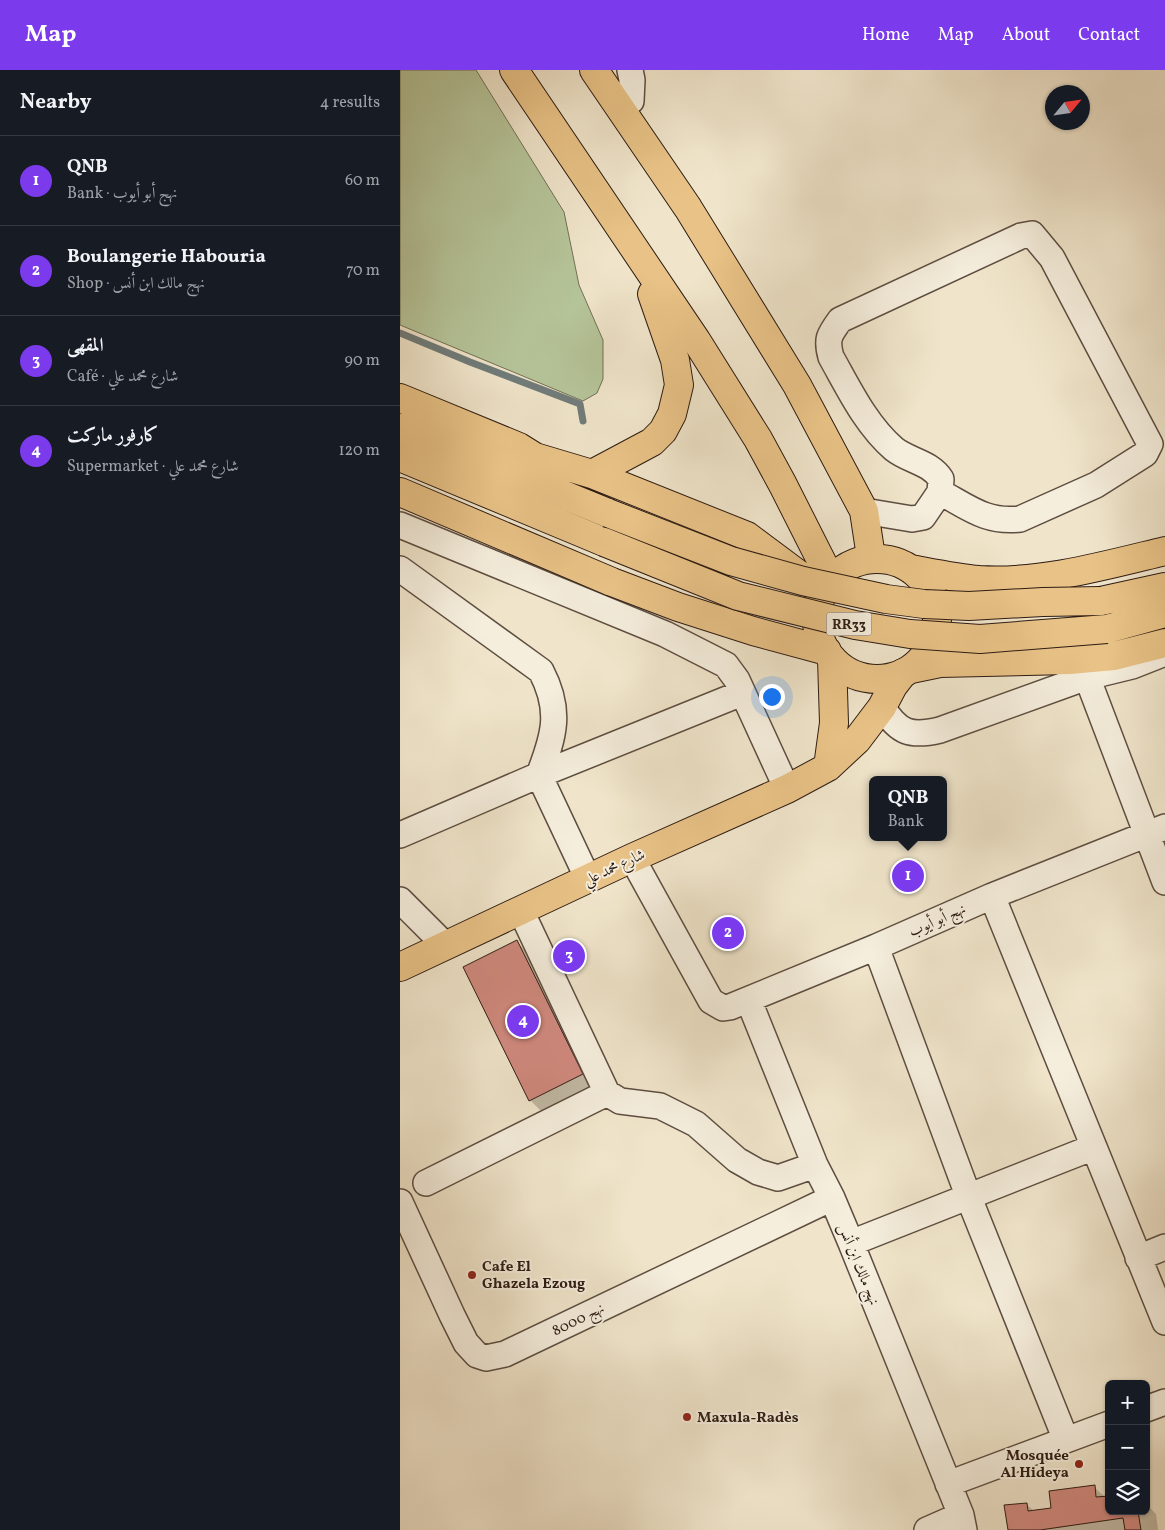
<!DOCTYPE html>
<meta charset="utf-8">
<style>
:root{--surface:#171b24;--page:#20242c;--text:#f1f3f6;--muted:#9ea1a6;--line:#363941;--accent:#7c3aed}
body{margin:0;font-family:Vollkorn,Amiri,serif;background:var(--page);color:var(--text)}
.controls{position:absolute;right:15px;bottom:15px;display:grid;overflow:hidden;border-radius:8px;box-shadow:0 1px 4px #0004}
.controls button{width:45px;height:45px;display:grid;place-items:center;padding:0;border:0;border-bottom:1px solid var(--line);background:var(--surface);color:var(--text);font:25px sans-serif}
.compass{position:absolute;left:645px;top:15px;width:45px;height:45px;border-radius:50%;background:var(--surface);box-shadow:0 1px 4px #0004;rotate:61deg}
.you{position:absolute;left:371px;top:626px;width:18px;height:18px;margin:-12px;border:4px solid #fff;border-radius:50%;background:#1a73e8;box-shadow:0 0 0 8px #1a73e833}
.badge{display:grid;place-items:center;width:32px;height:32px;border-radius:50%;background:var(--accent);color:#fff;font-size:16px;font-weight:700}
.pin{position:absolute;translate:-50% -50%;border:2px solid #fff;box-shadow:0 1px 5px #0006}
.popup{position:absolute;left:469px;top:706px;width:78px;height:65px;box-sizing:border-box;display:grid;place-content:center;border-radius:8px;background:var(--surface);filter:drop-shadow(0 1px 4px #0005);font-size:16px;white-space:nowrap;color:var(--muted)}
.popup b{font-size:19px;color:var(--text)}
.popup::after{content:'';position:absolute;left:50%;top:100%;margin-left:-10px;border:10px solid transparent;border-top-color:var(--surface)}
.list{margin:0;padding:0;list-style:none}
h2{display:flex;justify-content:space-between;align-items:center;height:65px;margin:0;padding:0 20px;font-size:21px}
h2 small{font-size:16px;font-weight:400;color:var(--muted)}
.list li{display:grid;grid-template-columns:32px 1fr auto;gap:15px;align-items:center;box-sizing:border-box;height:90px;padding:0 20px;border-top:1px solid var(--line)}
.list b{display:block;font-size:19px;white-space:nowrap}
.list p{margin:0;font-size:16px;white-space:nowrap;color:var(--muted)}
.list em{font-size:16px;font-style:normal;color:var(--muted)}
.icon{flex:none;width:28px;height:28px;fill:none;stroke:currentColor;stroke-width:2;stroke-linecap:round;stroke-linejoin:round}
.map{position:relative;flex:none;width:765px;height:1460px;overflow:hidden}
header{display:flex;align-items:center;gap:30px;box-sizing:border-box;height:70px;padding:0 25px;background:var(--accent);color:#fff}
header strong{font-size:24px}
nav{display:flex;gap:28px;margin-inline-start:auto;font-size:18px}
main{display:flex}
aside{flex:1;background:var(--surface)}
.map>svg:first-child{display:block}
</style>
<header>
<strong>Map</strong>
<nav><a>Home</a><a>Map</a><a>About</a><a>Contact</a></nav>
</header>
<main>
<aside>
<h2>Nearby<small>4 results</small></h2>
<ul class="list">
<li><span class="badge">1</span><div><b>QNB</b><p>Bank · نهج أبو أيوب</p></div><em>60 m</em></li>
<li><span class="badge">2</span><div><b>Boulangerie Habouria</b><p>Shop · نهج مالك ابن أنس</p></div><em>70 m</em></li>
<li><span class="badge">3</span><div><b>المقهى</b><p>Café · شارع محمد علي</p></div><em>90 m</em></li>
<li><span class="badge">4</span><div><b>كارفور ماركت</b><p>Supermarket · شارع محمد علي</p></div><em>120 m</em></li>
</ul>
</aside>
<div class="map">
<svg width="765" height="1460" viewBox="0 0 765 1460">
<rect width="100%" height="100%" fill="#f0e5cb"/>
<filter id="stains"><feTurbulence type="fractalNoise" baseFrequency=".004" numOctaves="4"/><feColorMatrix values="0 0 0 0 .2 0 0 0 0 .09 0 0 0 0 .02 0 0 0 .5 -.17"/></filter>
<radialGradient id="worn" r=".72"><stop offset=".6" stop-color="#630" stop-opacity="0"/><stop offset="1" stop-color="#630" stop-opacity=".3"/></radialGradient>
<!-- green -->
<path fill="#b6c59a" stroke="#727056" d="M0 0H76L164 142 179 215 203 270V309L197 323 183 331 0 255Z"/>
<!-- shadow -->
<path fill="#0003" d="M117 872 137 892 202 1024 150 1050 130 1030Z
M694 1417 705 1427 709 1441H746V1434L756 1444 758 1460H764H609L626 1434 634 1441 652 1439Z"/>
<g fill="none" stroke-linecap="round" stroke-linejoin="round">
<!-- stream -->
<path stroke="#707c7a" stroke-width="7" d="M0 263 70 292 180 334 183 351"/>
</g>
<!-- building -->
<path fill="#d0897e" stroke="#2d1b13" d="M117 870 183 1004 129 1031 63 897Z
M695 1415 696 1427 709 1426V1441H738L741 1460H725L723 1448 640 1460H608L604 1435 627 1433 628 1441 651 1438 649 1421Z"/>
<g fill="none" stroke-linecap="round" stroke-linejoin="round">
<defs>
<path id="minor" d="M220 39 231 31 232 10 230 0
M464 441 512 449 523 447 540 422 541 409C530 392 509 391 494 379 466 355 449 319 431 287 426 269 429 265 440 250L621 166 632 164 652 188 750 374 745 384 696 415 620 449C586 453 568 437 540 422
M0 455 265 564 326 595 337 610 387 719
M0 499 141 601C162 641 154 666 139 705L188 809
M687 607 765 812
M482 637C499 663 510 667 540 660L687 607 732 596 765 583
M0 765 139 705 342 623
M232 788 311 931 323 938 330 937 476 877 592 826 765 757
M592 826 765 1252
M0 830 46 876
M121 841 207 1023 220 1031 260 1036 296 1054 337 1090 358 1102 378 1108 415 1095
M476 877 569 1128 666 1370
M349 931 415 1095 432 1128 451 1173 561 1445 564 1460
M26 1113 207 1023
M0 1132 52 1245 66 1273 77 1285 86 1288 105 1284 432 1128
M451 1173 694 1077
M738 1188 765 1177
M746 1339 765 1332
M548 1414 709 1354
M527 1460 561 1445"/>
<path id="major" d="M428 697 434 653 432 589
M0 897 232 788 387 719 428 697 457 670 482 637 493 616 503 603"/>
<path id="highway" d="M114 0 296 270 358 369 383 415 431 510
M194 0 288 138 397 315 464 441 471 487
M0 328 119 377 135 387 192 404 347 466 410 513
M0 358 208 443
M0 387 204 472
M192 404 252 372 263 361 272 344 279 315 275 290 252 224
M0 422 212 512 278 537 353 561 427 581
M417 549a60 60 0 1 1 120 0a60 60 0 1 1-120 0Z
M511 499C533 503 557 508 579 510 640 514 707 495 765 481
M701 531 765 517
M707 559 765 543
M511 599 540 593 669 590 714 586 765 573"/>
</defs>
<!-- minor casing -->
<use href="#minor" stroke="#5e4e41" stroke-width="28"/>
<!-- major casing -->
<use href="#major" stroke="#2d1b13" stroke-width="30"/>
<!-- highway casing -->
<use href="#highway" stroke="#2d1b13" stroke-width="30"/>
<!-- minor -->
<use href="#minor" stroke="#f5eedd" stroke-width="25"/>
<!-- major -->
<use href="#major" stroke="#e8c286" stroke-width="28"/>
<!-- highway -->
<use href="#highway" stroke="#e8c286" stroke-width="28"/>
<defs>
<path id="highway-bridge" d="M208 443 331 491 403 511 486 529 524 534 569 536 643 532 701 531
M204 472 338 526 455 555 510 564 580 569 707 559"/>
</defs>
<!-- highway-bridge casing -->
<use href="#highway-bridge" stroke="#2d1b13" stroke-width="30" stroke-linecap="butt"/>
<!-- highway-bridge -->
<use href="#highway-bridge" stroke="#e8c286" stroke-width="28"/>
</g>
<!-- markers -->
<g fill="#8f2418" stroke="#f5eedd" stroke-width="2">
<circle cx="72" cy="1205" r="5"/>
<circle cx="287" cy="1347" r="5"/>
<circle cx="679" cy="1394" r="5"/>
</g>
<g text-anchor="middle" stroke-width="4" stroke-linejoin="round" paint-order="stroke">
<!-- shield labels -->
<rect fill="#f5eedd" stroke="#695a50" stroke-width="1" x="426.5" y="542.5" width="45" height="23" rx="4"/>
<g font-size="14" font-weight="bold" fill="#2d1b13">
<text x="449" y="559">RR33</text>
</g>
<!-- street labels -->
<g font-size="15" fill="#2d1b13" stroke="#f5eedd">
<text transform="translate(214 797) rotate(-25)" y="5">شارع محمد علي</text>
<text transform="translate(537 850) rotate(-24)" y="5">نهج أبو أيوب</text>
<text transform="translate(459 1194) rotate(68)" y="5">نهج مالك ابن أنس</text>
<text transform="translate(178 1249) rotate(-26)" y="5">نهج 8000</text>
</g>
<!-- poi labels -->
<g font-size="15" font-weight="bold" fill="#2d1b13" stroke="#f5eedd" text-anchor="start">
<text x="82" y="1201">Cafe El<tspan x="82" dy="17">Ghazela Ezoug</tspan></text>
<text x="297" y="1352">Maxula-Radès</text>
<text x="669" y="1390" text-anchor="end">Mosquée<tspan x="669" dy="17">Al Hideya</tspan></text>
</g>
</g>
<rect width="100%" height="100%" filter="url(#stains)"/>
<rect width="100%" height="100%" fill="url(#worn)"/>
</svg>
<div class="controls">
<button>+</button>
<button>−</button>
<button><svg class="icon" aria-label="layers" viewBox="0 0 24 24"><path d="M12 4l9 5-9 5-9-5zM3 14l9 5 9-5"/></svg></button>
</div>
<svg class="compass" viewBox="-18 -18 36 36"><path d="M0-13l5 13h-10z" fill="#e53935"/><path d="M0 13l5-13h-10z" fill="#9ea1a6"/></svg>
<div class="you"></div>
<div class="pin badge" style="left:508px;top:806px">1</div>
<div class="popup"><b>QNB</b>Bank</div>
<div class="pin badge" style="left:328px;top:863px">2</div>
<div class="pin badge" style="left:169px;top:886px">3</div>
<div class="pin badge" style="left:123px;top:951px">4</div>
</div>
</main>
